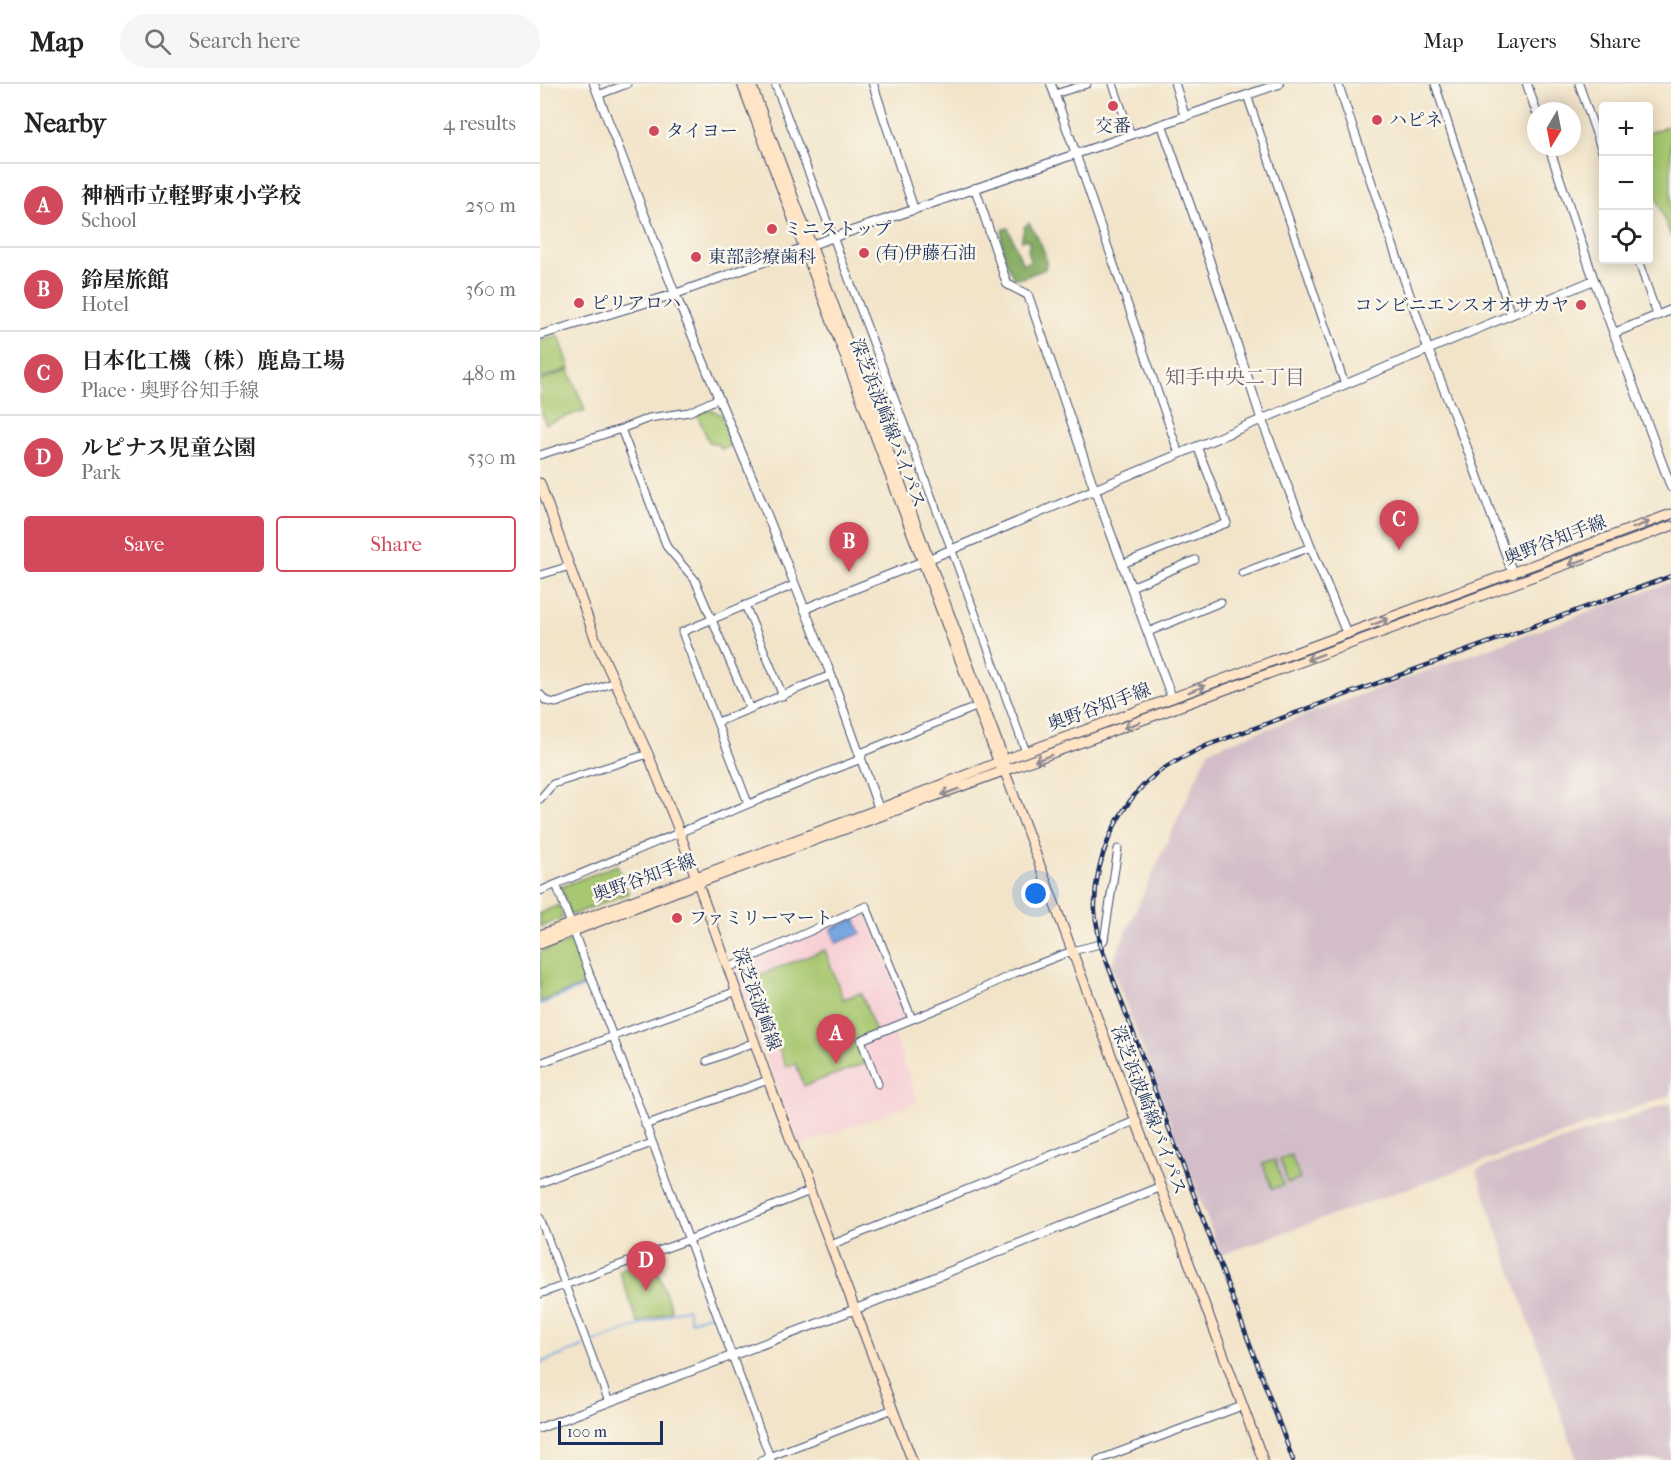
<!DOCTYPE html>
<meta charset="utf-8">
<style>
:root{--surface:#fff;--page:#f6f6f6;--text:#222;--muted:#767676;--line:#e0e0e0;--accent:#d1495b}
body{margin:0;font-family:"IM FELL French Canon","Noto Serif JP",serif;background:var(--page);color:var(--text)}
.controls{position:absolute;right:18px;top:18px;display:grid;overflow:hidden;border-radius:6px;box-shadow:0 3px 15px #0003}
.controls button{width:54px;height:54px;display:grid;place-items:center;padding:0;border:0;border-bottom:2px solid var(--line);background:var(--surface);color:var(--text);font:30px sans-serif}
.compass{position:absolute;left:987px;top:18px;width:54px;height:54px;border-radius:50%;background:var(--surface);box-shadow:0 3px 15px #0003;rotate:190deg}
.scale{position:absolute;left:18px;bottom:15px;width:105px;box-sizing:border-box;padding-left:6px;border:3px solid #1b2f5e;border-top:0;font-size:16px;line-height:21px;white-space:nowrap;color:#1b2f5e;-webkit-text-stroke:4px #fbf7ec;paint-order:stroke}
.you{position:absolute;left:496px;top:810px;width:21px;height:21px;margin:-15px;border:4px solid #fff;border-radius:50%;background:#1a73e8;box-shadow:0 0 0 9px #1a73e833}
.badge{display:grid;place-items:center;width:39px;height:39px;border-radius:50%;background:var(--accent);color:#fff;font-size:20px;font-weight:700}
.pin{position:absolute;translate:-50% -50px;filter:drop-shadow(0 2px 3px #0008)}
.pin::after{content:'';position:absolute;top:32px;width:21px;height:18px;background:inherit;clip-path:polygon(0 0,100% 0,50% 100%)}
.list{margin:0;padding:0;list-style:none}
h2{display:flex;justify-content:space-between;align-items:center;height:78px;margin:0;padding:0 24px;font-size:26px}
h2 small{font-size:20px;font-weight:400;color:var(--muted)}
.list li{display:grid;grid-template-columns:39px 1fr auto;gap:18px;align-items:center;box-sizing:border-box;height:84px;padding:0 24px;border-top:2px solid var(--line)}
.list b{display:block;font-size:22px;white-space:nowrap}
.list p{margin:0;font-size:20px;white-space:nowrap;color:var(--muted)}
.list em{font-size:20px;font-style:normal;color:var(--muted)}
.actions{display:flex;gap:12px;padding:18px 24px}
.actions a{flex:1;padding:14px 0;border:2px solid var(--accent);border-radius:6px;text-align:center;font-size:21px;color:var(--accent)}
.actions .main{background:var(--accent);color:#fff}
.icon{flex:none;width:33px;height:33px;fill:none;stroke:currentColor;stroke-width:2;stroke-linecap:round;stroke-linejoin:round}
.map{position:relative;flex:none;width:1131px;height:1376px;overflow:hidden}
header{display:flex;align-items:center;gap:36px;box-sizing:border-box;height:84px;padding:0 30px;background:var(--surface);border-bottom:2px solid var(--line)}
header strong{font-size:28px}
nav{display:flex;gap:33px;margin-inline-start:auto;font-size:21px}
.search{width:420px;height:54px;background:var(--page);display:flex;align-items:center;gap:15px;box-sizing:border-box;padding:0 21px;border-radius:33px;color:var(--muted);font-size:22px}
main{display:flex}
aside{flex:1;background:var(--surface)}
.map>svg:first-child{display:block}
</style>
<header>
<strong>Map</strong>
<div class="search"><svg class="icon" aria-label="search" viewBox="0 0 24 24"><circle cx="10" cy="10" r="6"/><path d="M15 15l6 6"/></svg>Search here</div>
<nav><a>Map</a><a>Layers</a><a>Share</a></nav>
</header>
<main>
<aside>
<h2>Nearby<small>4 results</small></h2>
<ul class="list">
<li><span class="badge">A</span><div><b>神栖市立軽野東小学校</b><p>School</p></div><em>250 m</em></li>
<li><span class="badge">B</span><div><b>鈴屋旅館</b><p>Hotel</p></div><em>360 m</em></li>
<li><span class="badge">C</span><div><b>日本化工機（株）鹿島工場</b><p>Place · 奥野谷知手線</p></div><em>480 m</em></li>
<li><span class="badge">D</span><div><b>ルピナス児童公園</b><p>Park</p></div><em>530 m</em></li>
</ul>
<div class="actions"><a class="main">Save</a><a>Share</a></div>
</aside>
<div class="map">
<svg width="1131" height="1376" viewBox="0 0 1131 1376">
<rect width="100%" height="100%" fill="#fbf7ec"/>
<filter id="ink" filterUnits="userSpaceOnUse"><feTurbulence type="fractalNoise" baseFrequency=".0167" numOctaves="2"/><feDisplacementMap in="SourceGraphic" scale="12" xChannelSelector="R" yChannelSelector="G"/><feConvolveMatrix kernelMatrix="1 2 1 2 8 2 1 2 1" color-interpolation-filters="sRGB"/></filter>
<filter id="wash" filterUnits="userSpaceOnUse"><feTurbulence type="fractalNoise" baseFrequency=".008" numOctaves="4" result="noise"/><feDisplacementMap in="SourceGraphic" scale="24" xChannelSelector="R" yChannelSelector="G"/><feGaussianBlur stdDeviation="1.35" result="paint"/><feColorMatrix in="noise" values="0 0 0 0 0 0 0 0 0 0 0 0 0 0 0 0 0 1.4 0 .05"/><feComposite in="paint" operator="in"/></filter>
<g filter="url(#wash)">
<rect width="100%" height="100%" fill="#f2e4c9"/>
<!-- built -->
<path fill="#f7cfd5" d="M324 825 369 934 351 942 378 1018 259 1062 193 885Z"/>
<!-- industrial -->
<path fill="#d2bdc8" d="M1131 498V1011L681 1171 571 881 669 666Z
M1131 1019V1376H1037L936 1086Z"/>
<!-- green -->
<path fill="#a7c76f" stroke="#617b66" stroke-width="1.5" d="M1131 41V153L1109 93 1108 49Z
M19 252 30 284 0 295V257Z
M29 286 45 326 6 340 0 323V297Z
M171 326 181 330 192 361 181 365 178 360 169 358 157 330Z
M77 781 88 809 32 831 30 829 21 803Z
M19 821 23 834 0 843V829Z
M33 856 47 900 0 918V868Z
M285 866 303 915 321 909 336 948 317 955 326 979 264 1002 256 980 246 983 215 901 221 890Z
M751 1071 760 1095 748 1099 740 1075Z
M735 1076 743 1101 732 1105 723 1080Z
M113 1174 132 1227 98 1239 79 1186Z"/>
<!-- forest -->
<path fill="#85ac62" stroke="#506e60" stroke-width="1.5" d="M489 139C496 151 510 171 505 185L482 194H474C467 181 458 160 463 145L468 144 483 181 490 177 488 164 490 159 486 155 482 157C481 152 484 148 484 143Z"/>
<!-- water -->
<path fill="#76a7e1" stroke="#486ba0" stroke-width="1.5" d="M315 835 321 849 297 859 291 845Z"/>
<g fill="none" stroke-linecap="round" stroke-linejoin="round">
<!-- stream -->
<path stroke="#76a7e1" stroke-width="2" d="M0 920 49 901
M51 1259 147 1224 151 1237 172 1230
M0 1279 43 1263"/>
</g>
</g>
<g filter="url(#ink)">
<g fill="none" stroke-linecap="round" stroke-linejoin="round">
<defs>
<path id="minor" d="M235 0 411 464 486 668
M573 0 591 51
M895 0 971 231
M1039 0 1064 73
M515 10 547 0
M58 11 87 0
M707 11 805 301
M536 70 639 370
M1098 176 1117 231
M81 345 127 463 155 496 210 625
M0 371 81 345 109 334 149 328 179 314
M582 480 687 439 657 362
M702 489 771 463
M0 491 30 482
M591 503 655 476
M205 521 243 612
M608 548 681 518
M0 610 6 617 16 619 75 598
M178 638 291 591
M0 715 13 700 108 670
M208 719 142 548 254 501
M16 800 231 1376
M0 807C107 762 213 717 321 675L323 668 436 623
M188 884 326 822 372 935
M167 977 215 958
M0 979 197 907
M338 1000 321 956 412 919 475 889 532 867 560 860 564 856 578 765
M105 1041 228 996
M0 1100 112 1059
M0 1134 69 1318
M291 1161 595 1037
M0 1210 148 1156 270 1107
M221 1376 353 1325
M558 1376 702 1322"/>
<path id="tertiary" d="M54 0 135 210 216 403 291 591 339 725
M333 0 374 126
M511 0 536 70
M635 0 645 33
M798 0 888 265 927 364 973 490
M987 0 996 27
M622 41 669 175 721 334 771 463 807 550
M1009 63 1054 196 1131 403
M435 104 467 200 488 211 554 404 632 614
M1074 249 1131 226
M0 251 135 210 271 161 739 0
M264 525 389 475 1054 196
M0 1344 316 1225 620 1103"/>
<path id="secondary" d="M202 0 460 682
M211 0 464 676 465 688 723 1376
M0 399 56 557 108 670 140 749 228 996 372 1376
M0 851 339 725 464 676 1131 430
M0 860 158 799 1131 442"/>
</defs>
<!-- minor casing -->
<use href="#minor" stroke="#3b4a6e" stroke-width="9"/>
<!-- tertiary casing -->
<use href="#tertiary" stroke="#3b4a6e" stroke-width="10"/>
<!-- secondary casing -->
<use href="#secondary" stroke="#3b4a6e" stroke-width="11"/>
<!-- minor -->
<use href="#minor" stroke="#fff" stroke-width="7"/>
<!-- tertiary -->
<use href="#tertiary" stroke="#fff" stroke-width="8"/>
<!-- secondary -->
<use href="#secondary" stroke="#ffe4c6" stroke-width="9"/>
<defs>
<path id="rail" d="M753 1376 560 860C559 850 556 839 555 828 553 778 576 722 616 690 632 678 651 669 668 661L1131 492"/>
</defs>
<!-- rail casing -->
<use href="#rail" stroke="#1b2f5e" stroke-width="4.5"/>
<!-- rail -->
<use href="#rail" stroke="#fbf7ec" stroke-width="2" stroke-dasharray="7" stroke-linecap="butt"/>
</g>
<!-- one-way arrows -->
<defs><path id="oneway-shaft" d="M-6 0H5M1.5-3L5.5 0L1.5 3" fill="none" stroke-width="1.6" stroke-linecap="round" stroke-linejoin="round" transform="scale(1.5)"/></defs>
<g stroke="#8d8a92">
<use href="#oneway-shaft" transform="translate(1101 441) rotate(-21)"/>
<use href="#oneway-shaft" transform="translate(1037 478) rotate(161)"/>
<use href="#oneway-shaft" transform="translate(840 538) rotate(-20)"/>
<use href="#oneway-shaft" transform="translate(775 573) rotate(160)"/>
<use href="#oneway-shaft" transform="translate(657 605) rotate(-20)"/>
<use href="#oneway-shaft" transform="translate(592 641) rotate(160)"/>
<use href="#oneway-shaft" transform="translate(503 674) rotate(160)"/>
<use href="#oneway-shaft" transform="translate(410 708) rotate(160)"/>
</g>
</g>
<!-- markers -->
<g fill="#d1495b" stroke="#fbf7ec" stroke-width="2">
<circle cx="573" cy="22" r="6"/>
<circle cx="837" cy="36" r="6"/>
<circle cx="114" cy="47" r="6"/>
<circle cx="232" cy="145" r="6"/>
<circle cx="324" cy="169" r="6"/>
<circle cx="156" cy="173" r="6"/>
<circle cx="39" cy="219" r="6"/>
<circle cx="1041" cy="221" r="6"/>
<circle cx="137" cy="834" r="6"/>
</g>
<g text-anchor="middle" stroke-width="5" stroke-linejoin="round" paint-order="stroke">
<!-- poi labels -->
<g font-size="18" fill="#1b2f5e" stroke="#fbf7ec" text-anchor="start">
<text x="849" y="42">ハピネ</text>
<text x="573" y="48" text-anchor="middle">交番</text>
<text x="126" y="53">タイヨー</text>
<text x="244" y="151">ミニストップ</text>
<text x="336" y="175">(有)伊藤石油</text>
<text x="168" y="179">東部診療歯科</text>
<text x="51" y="225">ピリアロハ</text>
<text x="1029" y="227" text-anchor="end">コンビニエンスオオサカヤ</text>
<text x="149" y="840">ファミリーマート</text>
</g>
<!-- street labels -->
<g font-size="18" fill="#1b2f5e" stroke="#fbf7ec">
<text transform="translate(348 339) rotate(69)" y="6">深芝浜波崎線バイパス</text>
<text transform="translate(1015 456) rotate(-21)" y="6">奥野谷知手線</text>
<text transform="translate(559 623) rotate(-20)" y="6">奥野谷知手線</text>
<text transform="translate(104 794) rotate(-20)" y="6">奥野谷知手線</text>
<text transform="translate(217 915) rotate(70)" y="6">深芝浜波崎線</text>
<text transform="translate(609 1026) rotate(69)" y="6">深芝浜波崎線バイパス</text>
</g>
<!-- neighbourhood labels -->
<g font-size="20" fill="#695b70" stroke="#fbf7ec">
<text x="695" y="300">知手中央二丁目</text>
</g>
</g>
</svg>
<div class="controls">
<button>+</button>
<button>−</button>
<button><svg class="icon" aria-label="locate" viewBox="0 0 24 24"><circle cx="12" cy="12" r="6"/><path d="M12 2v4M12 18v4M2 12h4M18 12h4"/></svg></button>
</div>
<svg class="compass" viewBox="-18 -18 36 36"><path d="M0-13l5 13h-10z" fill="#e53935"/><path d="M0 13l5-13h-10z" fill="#767676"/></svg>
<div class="scale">100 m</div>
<div class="you"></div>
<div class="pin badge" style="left:296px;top:980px">A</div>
<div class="pin badge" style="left:309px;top:488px">B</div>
<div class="pin badge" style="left:859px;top:466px">C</div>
<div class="pin badge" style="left:106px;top:1207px">D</div>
</div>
</main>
